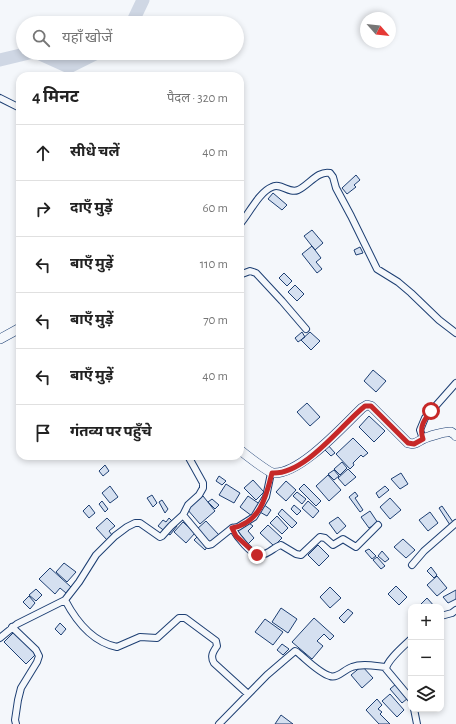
<!DOCTYPE html>
<html lang="hi">
<meta charset="utf-8">
<style>
:root{--surface:#fff;--page:#f6f6f6;--text:#222;--muted:#767676;--line:#e0e0e0}
body{margin:0;font-family:"Alegreya Sans","Noto Sans Devanagari",sans-serif;background:var(--page);color:var(--text)}
.controls{position:absolute;right:12px;bottom:12px;display:grid;overflow:hidden;border-radius:8px;box-shadow:0 2px 6px #0003}
.controls button{width:36px;height:36px;display:grid;place-items:center;padding:0;border:0;border-bottom:1px solid var(--line);background:var(--surface);color:var(--text);font:20px sans-serif}
.compass{position:absolute;left:360px;top:12px;width:36px;height:36px;border-radius:50%;background:var(--surface);box-shadow:0 2px 6px #0003;rotate:117deg}
.stop{position:absolute;width:12px;height:12px;margin:-9px;border:3px solid #c62828;border-radius:50%;background:#fff}
.stop.end{background:#c62828;border-color:#fff;box-shadow:0 1px 4px #0008}
.list{margin:0;padding:0;list-style:none}
h2{display:flex;justify-content:space-between;align-items:center;height:52px;margin:0;padding:0 16px;font-size:17px}
h2 small{font-size:13px;font-weight:400;color:var(--muted)}
.list li{display:grid;grid-template-columns:26px 1fr auto;gap:12px;align-items:center;box-sizing:border-box;height:56px;padding:0 16px;border-top:1px solid var(--line)}
.list b{display:block;font-size:15px;white-space:nowrap}
.list em{font-size:13px;font-style:normal;color:var(--muted)}
.icon{flex:none;width:22px;height:22px;fill:none;stroke:currentColor;stroke-width:2;stroke-linecap:round;stroke-linejoin:round}
.map{position:relative;flex:none;width:456px;height:724px;overflow:hidden}
.search{position:absolute;background:var(--surface);box-shadow:0 2px 6px #0003;left:16px;top:16px;width:228px;height:44px;display:flex;align-items:center;gap:10px;box-sizing:border-box;padding:0 14px;border-radius:22px;color:var(--muted);font-size:15px}
.panel{position:absolute;background:var(--surface);box-shadow:0 2px 6px #0003;left:16px;top:72px;width:228px;height:388px;border-radius:12px}
.map>svg:first-child{display:block}
</style>
<div class="map">
<svg width="456" height="724" viewBox="0 0 456 724">
<rect width="100%" height="100%" fill="#f4f7fb"/>
<g fill="none" stroke-linecap="round" stroke-linejoin="round">
<!-- river -->
<path stroke="#cfd7e4" stroke-width="13" d="M132 23 143 0
M38 53 69 67 97 53
M0 60 29 53"/>
</g>
<!-- building -->
<path fill="#d5e0f0" stroke="#1d3f73" d="M356 175 360 180 354 185 356 187 347 194 342 188Z
M273 193 287 205 282 210 268 199Z
M312 230 323 243 315 250 304 236Z
M312 246 321 258 316 262 322 269 317 273 302 254Z
M360 247 363 253 356 255 354 250Z
M284 273 292 281 287 286 279 278Z
M295 285 304 294 297 301 288 292Z
M302 332 305 337 298 342 295 338Z
M310 332 320 341 311 350 301 340Z
M373 370 386 381 376 392 364 381Z
M307 403 320 417 310 426 297 412Z
M369 416 385 431 374 442 359 427Z
M353 438 368 453 363 457 361 455 353 463 354 465 350 469 336 454Z
M327 444 335 453 331 456 323 448Z
M342 462 347 468 340 475 334 469Z
M105 465 109 471 103 476 99 471Z
M348 469 356 477 345 486 338 478Z
M334 470 339 476 334 480 328 474Z
M401 473 408 484 400 489 391 479Z
M328 475 341 490 329 501 316 486Z
M219 476 226 481 222 485 216 481Z
M253 480 264 492 256 500 244 488Z
M286 481 296 490 286 501 276 492Z
M226 484 240 493 234 503 219 495Z
M304 484 321 501 316 506 299 489Z
M110 486 118 497 110 503 102 493Z
M385 486 389 490 379 498 376 493Z
M297 492 306 499 302 504 293 496Z
M355 492 358 496 355 498 363 510 360 512 349 497Z
M152 495 157 503 153 507 147 498Z
M203 496 215 511 200 524 187 509Z
M248 496 261 505 252 516 240 507Z
M390 498 401 510 390 519 380 507Z
M212 499 219 505 215 509 208 502Z
M162 500 168 509 165 513 159 502Z
M102 501 108 509 105 512 99 504Z
M308 501 319 511 313 518 302 508Z
M263 504 271 510 267 516 258 511Z
M89 505 95 513 89 518 83 511Z
M294 505 301 511 297 515 291 509Z
M442 506 453 522 450 525 439 508Z
M282 509 297 523 292 528 278 514Z
M370 511 378 523 369 528 361 517Z
M430 512 438 523 428 531 419 520Z
M277 516 288 528 282 534 270 523Z
M338 517 346 526 337 534 329 523Z
M107 518 115 526 109 531 112 535 107 540 96 528Z
M169 518 177 526 170 535 158 526 163 520 166 522Z
M206 521 219 535 210 543 197 529Z
M183 522 195 533 186 543 174 532Z
M249 523 253 526 248 531 254 538 248 544 237 530Z
M268 525 282 538 274 546 260 533Z
M198 536 208 546 205 550 194 540Z
M403 539 415 550 406 558 394 547Z
M318 545 329 556 319 566 308 555Z
M369 549 376 556 372 559 365 551Z
M382 551 389 559 385 562 378 556Z
M377 557 385 566 381 569 373 560Z
M64 563 76 572 67 582 56 572Z
M431 567 437 575 434 578 427 571Z
M50 568 71 587 66 593 60 588 55 594 39 579Z
M437 576 447 588 437 596 427 585Z
M396 586 407 597 399 605 388 594Z
M330 587 341 598 330 608 320 597Z
M36 589 42 595 36 601 29 595Z
M456 590V599L448 603 443 597Z
M29 596 35 603 30 609 23 602Z
M427 598 435 607H422L420 605Z
M281 608 297 619 288 633 272 622Z
M348 609 353 613 344 623 339 618Z
M314 618 334 636 330 640 324 634 317 641 323 646 312 659 292 642Z
M265 619 283 632 273 645 255 632Z
M60 623 66 629 61 635 55 629Z
M14 632 36 654 26 664 4 642Z
M282 644 289 649 283 655 277 650Z
M362 666 373 678 362 688 351 675Z
M396 684 408 698 402 703 390 689Z
M390 694 404 710 397 717 382 701Z
M377 699 382 705 378 709 382 712 380 714 390 724H379L366 710Z
M281 715 293 724H275Z"/>
<g fill="none" stroke-linecap="round" stroke-linejoin="round">
<defs>
<path id="street" d="M0 98 20 108
M240 224C249 214 259 192 272 187 280 182 289 194 298 190 308 186 318 170 330 173L333 177 336 188 351 216 377 269 398 282 411 293 439 320 456 333
M240 273 242 274 250 271 256 273 282 301 306 329
M423 439 420 430 425 418 456 383
M183 515 208 545 212 544 232 528 238 527 254 517 266 497 271 473
M232 528C236 535 252 557 261 555 269 554 274 547 281 545L296 554 301 555 320 537 325 538 333 545 343 539 356 547 378 525
M412 565 424 551 456 523
M65 600C76 621 92 642 117 647L140 637 157 638 179 618H185L216 641 217 646C213 652 210 656 214 663L248 694
M441 616 452 613 456 610
M12 627 36 650 39 656 37 662 21 688 18 700 15 720 16 724
M0 638 17 624 65 600 79 582 96 555 115 536 127 527 135 523H140L160 537 162 536 171 526 183 515 188 505 199 495 203 488V483L188 456
M411 639C404 646 387 660 386 669L411 699
M414 709 417 724
M219 724 267 675 295 651 297 652C306 659 319 673 330 676 337 679 345 669 352 667 362 663 375 666 386 667"/>
<path id="secondary" d="M0 339 20 328
M240 450C246 455 268 472 273 473 300 475 344 425 362 408L367 405 371 406 408 443C415 445 417 442 423 439 427 437 446 431 451 432 451 432 456 435 456 436"/>
</defs>
<!-- street casing -->
<use href="#street" stroke="#1d3f73" stroke-width="8"/>
<!-- secondary casing -->
<use href="#secondary" stroke="#1d3f73" stroke-width="10"/>
<!-- street -->
<use href="#street" stroke="#f4f7fb" stroke-width="6"/>
<!-- secondary -->
<use href="#secondary" stroke="#f4f7fb" stroke-width="9"/>
</g>
<g fill="none" stroke-linecap="round" stroke-linejoin="round">
<!-- route -->
<path stroke="#c62828" stroke-width="5" d="M257 555 236 536 232 528C260 523 266 497 272 473 305 475 341 425 365 406H371L408 443 414 444 423 439C419 427 424 420 431 411"/>
</g>
</svg>
<div class="controls">
<button>+</button>
<button>−</button>
<button><svg class="icon" aria-label="layers" viewBox="0 0 24 24"><path d="M12 4l9 5-9 5-9-5zM3 14l9 5 9-5"/></svg></button>
</div>
<svg class="compass" viewBox="-18 -18 36 36"><path d="M0-13l5 13h-10z" fill="#e53935"/><path d="M0 13l5-13h-10z" fill="#767676"/></svg>
<div class="stop" style="left:431px;top:411px"></div>
<div class="stop end" style="left:257px;top:555px"></div>
<div class="search"><svg class="icon" aria-label="search" viewBox="0 0 24 24"><circle cx="10" cy="10" r="6"/><path d="M15 15l6 6"/></svg>यहाँ खोजें</div>
<section class="panel">
<h2>4 मिनट<small>पैदल · 320 m</small></h2>
<ul class="list">
<li><svg class="icon" aria-label="ahead" viewBox="0 0 24 24"><path d="M12 20V5M6 11l6-6 6 6"/></svg><div><b>सीधे चलें</b></div><em>40 m</em></li>
<li><svg class="icon" aria-label="right" viewBox="0 0 24 24"><path d="M7 20v-9h11M14 6l5 5-5 5"/></svg><div><b>दाएँ मुड़ें</b></div><em>60 m</em></li>
<li><svg class="icon" aria-label="left" viewBox="0 0 24 24"><path d="M17 20v-9H6M10 6l-5 5 5 5"/></svg><div><b>बाएँ मुड़ें</b></div><em>110 m</em></li>
<li><svg class="icon" aria-label="left" viewBox="0 0 24 24"><path d="M17 20v-9H6M10 6l-5 5 5 5"/></svg><div><b>बाएँ मुड़ें</b></div><em>70 m</em></li>
<li><svg class="icon" aria-label="left" viewBox="0 0 24 24"><path d="M17 20v-9H6M10 6l-5 5 5 5"/></svg><div><b>बाएँ मुड़ें</b></div><em>40 m</em></li>
<li><svg class="icon" aria-label="arrive" viewBox="0 0 24 24"><path d="M6 21V4h12l-3 4 3 4H6"/></svg><div><b>गंतव्य पर पहुँचे</b></div></li>
</ul>
</section>
</div>
